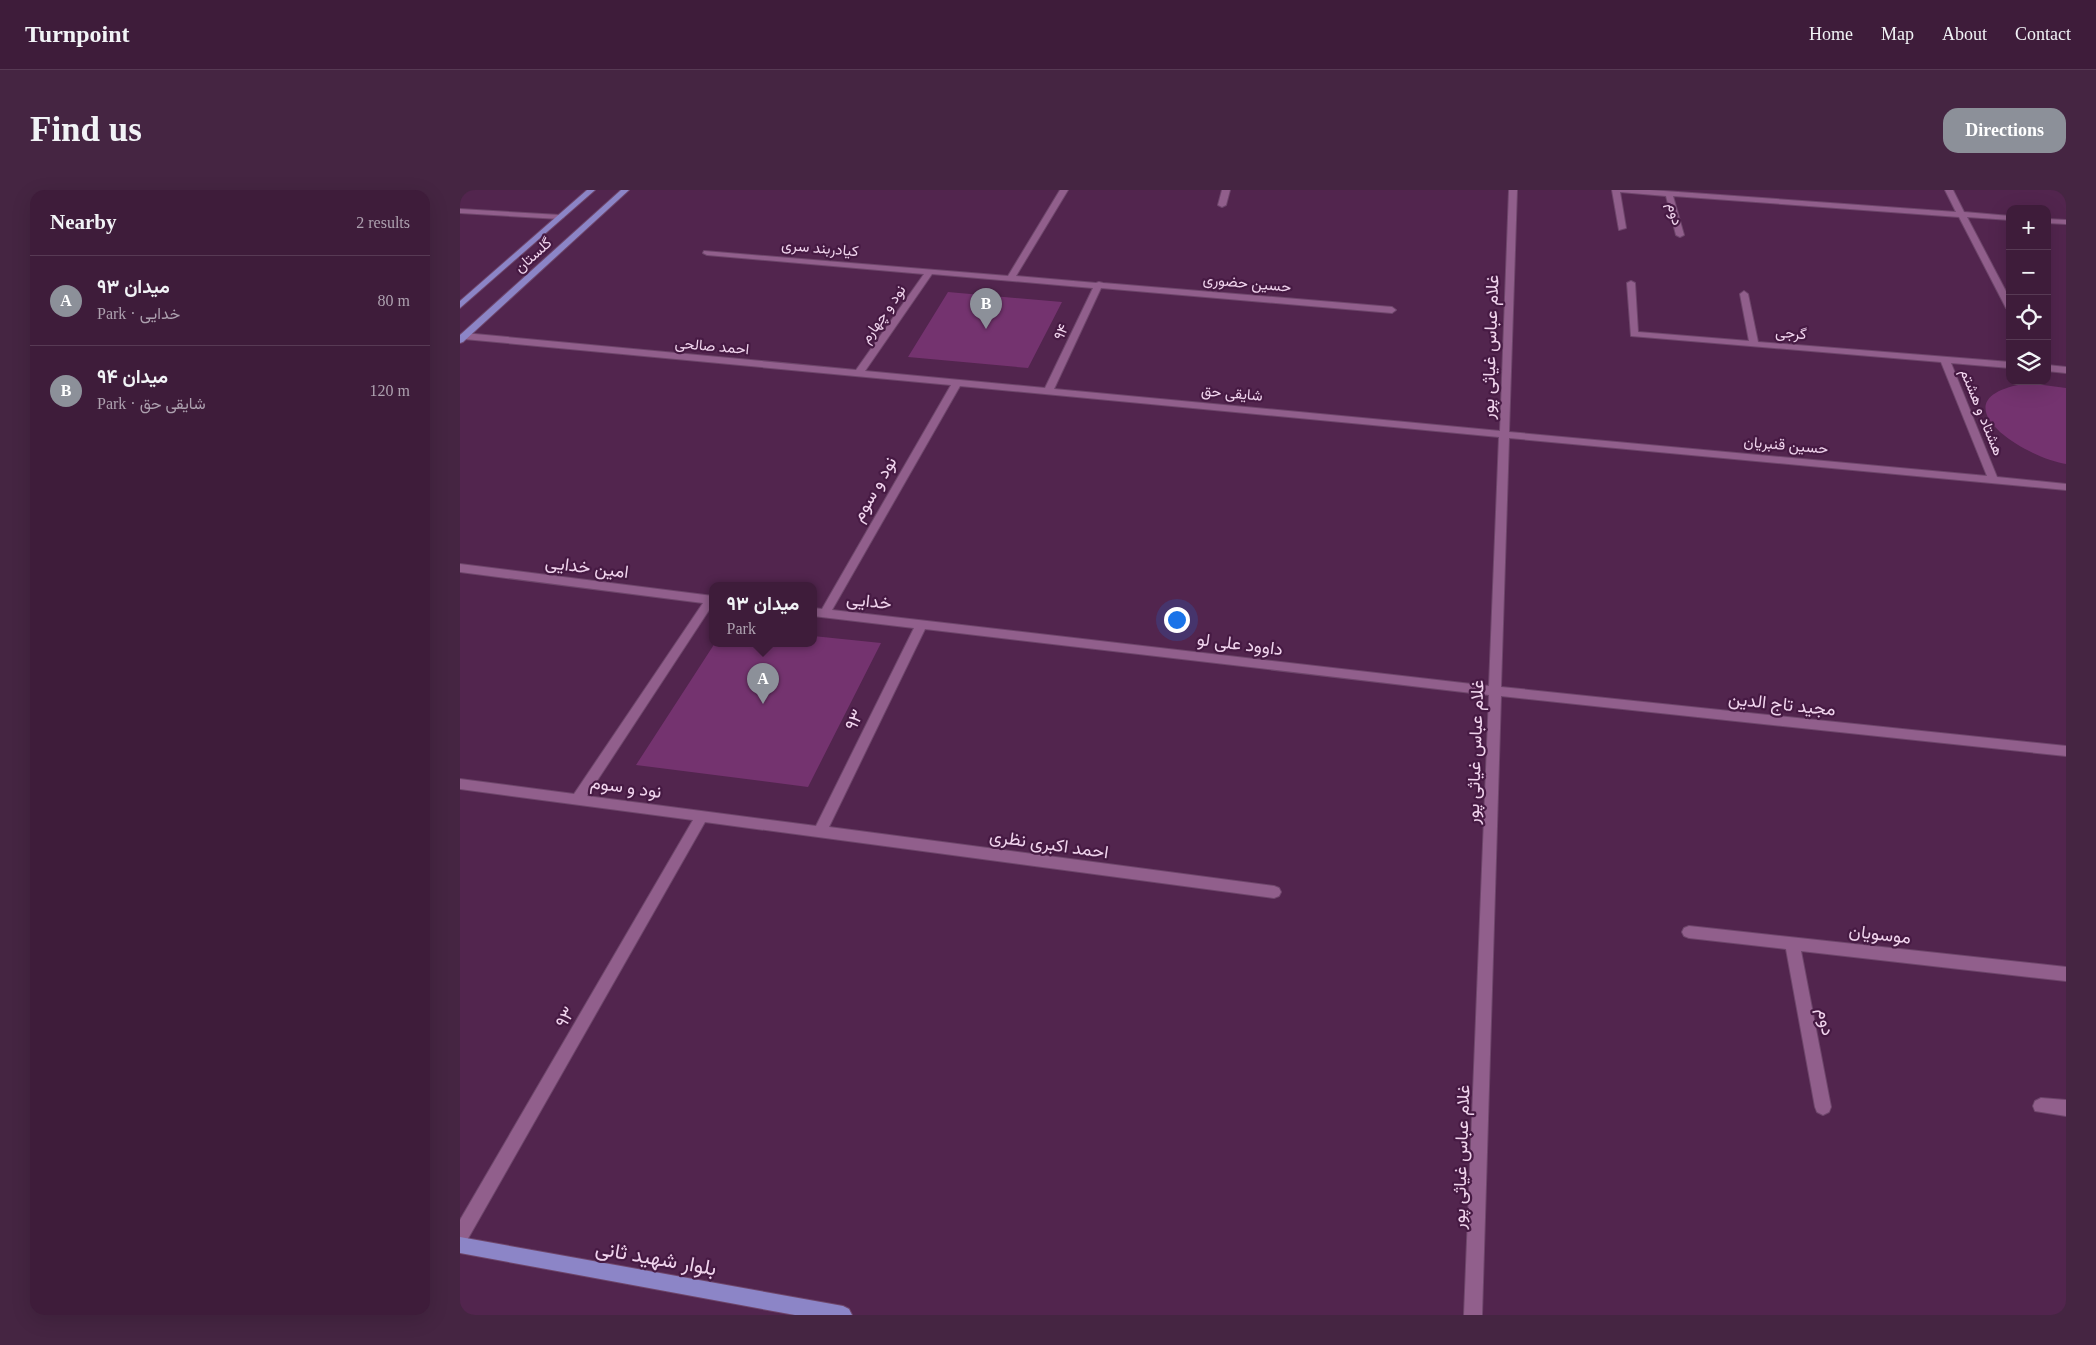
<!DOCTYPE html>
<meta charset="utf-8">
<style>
:root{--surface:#3e1c3a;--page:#452542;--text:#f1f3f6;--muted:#ada1af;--line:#573a54;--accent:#8c9099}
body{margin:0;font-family:"Times New Roman",Vazirmatn,serif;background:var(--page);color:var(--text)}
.controls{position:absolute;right:15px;top:15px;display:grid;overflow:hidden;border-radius:10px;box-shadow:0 5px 20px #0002}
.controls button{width:45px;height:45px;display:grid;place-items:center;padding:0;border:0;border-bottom:1px solid var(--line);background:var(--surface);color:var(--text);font:25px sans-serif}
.you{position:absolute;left:716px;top:429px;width:18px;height:18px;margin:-12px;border:4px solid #fff;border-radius:50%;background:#1a73e8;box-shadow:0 0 0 8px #1a73e833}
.badge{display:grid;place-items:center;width:32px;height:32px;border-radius:50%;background:var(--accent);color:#fff;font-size:16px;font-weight:700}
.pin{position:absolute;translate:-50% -41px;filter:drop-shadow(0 1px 2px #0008)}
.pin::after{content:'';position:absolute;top:26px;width:18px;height:15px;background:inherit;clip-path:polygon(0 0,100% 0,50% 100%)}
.popup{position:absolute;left:249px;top:392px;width:108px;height:65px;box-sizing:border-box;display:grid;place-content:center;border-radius:10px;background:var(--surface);filter:drop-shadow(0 1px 4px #0005);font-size:16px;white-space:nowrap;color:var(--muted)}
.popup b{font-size:19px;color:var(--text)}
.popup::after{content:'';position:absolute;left:50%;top:100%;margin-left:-10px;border:10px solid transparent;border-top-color:var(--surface)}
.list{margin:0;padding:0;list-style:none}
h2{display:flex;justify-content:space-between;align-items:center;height:65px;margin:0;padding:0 20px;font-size:21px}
h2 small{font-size:16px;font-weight:400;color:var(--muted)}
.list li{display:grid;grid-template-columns:32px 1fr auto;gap:15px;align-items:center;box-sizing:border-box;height:90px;padding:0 20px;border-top:1px solid var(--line)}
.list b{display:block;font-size:19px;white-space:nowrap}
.list p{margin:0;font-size:16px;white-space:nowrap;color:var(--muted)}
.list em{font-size:16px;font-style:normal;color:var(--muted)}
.icon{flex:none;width:28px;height:28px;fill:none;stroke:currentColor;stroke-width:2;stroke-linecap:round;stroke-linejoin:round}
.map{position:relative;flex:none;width:1606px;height:1125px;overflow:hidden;border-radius:15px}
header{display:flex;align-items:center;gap:30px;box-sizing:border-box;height:70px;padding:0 25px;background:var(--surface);border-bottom:1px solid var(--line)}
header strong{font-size:24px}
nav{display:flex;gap:28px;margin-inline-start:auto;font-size:18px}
.intro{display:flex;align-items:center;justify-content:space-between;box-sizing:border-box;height:120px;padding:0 30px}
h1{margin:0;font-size:35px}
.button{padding:12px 22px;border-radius:15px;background:var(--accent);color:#fff;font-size:18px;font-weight:700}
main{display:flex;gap:30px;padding:0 30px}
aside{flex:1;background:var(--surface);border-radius:15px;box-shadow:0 5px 20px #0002}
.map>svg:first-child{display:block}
</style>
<header>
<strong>Turnpoint</strong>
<nav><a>Home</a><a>Map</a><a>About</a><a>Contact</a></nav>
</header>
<div class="intro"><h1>Find us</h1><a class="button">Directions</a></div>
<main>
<aside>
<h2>Nearby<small>2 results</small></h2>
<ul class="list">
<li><span class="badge">A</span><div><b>میدان ۹۳</b><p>Park · خدایی</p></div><em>80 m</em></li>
<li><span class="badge">B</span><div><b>میدان ۹۴</b><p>Park · شایقی حق</p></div><em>120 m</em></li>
</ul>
</aside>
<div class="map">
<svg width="1606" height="1125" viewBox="0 0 1606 1125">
<rect width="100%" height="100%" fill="#52254e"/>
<!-- green -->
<path fill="#74336f" d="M488 102 602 112 568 178 448 167Z
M1569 193 1606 198V274C1559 266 1473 207 1569 193Z
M353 446 421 453 348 597 176 575 255 453H353Z"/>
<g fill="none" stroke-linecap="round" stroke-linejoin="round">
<defs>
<path id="minor" d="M600 0H608L556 86 636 93 639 92 643 93 932 117 936 120 932 123 641 98 594 199 1040 241 1049 0H1057L1049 242 1527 286 1481 172 1171 146 1167 93 1171 91 1175 93 1178 142 1289 151 1280 104 1284 101 1288 104 1298 152 1550 172V178L1491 173 1537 287 1606 294V300L1049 248 1041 497 1606 556V566L1041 506 1022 1125H1004L1029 505 465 439 369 637 814 696 819 698 821 702 819 706 814 708 245 632 6 1052 0 1054V1030L233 630 0 599V589L114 604 243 413 0 382V374L253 406V414L127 606 356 636 454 438 353 426V418L362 419 491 195 4 149 0 145 4 143 396 180 464 84 247 65 243 63 244 61 548 86ZM472 84 633 98 585 198 405 181ZM500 196 1039 247 1029 496 372 420Z
M762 0H770L766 15 762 17 758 15Z
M1152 0H1190L1496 22 1485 0H1493L1504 22 1550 26V30L1507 27 1550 109V120L1546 118 1499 27 1213 6 1224 45 1220 47 1216 45 1206 6 1160 2 1166 38 1159 40Z
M0 19 100 25 104 27 100 29 0 23Z
M1587 29 1606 30V34L1587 33Z
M1587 175 1606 177V183L1587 181Z
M1229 736 1606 777V791L1341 761 1371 917 1369 922 1363 925 1357 922 1355 917 1326 759 1229 748 1224 746 1222 742 1224 738Z
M1581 908 1606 910V926L1575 921 1573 916 1575 911Z"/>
<path id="major" d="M127 0H135L0 118V111Z
M161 0H169L3 152 0 153V145Z
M0 1047 383 1116 389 1119 392 1125H335L0 1063Z"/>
</defs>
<!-- minor casing -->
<use href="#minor" stroke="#6e466b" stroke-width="2"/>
<!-- major casing -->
<use href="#major" stroke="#6e466b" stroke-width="2"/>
<!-- minor -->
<use href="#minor" fill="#915f8c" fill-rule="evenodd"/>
<!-- major -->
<use href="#major" fill="#8c85c7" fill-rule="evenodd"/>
</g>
<g text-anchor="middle" stroke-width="4.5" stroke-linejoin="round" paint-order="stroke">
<!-- far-street labels -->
<g font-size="15" fill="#f0d4ed" stroke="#461a43">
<text transform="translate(1215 24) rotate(75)" y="5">دوم</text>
<text transform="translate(360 58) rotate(5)" y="5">کیادربند سری</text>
<text transform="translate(73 65) rotate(-42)" y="5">گلستان</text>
<text transform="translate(787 93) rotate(5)" y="5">حسین حضوری</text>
<text transform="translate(423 124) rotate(-55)" y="5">نود و چهارم</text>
<text transform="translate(601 142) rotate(-65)" y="5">۹۴</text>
<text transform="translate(1331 143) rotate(5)" y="5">گرجی</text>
<text transform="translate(252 156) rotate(5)" y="5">احمد صالحی</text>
<text transform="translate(772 203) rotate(5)" y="5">شایقی حق</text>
<text transform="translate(1522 222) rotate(68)" y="5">هشتاد و هشتم</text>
<text transform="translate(1326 255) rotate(5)" y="5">حسین قنبریان</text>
</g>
<!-- street labels -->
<g font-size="18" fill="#f0d4ed" stroke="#461a43">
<text transform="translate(1030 157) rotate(-88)" y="6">غلام عباس غیاثی ‌پور</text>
<text transform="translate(414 299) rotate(-60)" y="6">نود و سوم</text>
<text transform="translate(127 377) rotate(7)" y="6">امین خدایی</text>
<text transform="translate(409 411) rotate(6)" y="6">خدایی</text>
<text transform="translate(780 454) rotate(7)" y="6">داوود علی لو</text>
<text transform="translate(1322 514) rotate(6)" y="6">مجید تاج الدین</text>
<text transform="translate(394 530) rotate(-64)" y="6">۹۳</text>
<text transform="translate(1015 562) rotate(-88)" y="6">غلام عباس غیاثی ‌پور</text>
<text transform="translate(166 597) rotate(8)" y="6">نود و سوم</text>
<text transform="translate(589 654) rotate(8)" y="6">احمد اکبری نظری</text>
<text transform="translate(1420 744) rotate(7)" y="6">موسویان</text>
<text transform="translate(105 827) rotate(-60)" y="6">۹۳</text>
<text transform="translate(1366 832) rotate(80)" y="6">دوم</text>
<text transform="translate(1001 967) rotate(-88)" y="6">غلام عباس غیاثی ‌پور</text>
</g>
<!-- near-street labels -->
<g font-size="21" fill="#f0d4ed" stroke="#461a43">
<text transform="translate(196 1068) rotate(10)" y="7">بلوار شهید ثانی</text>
</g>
</g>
</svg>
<div class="controls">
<button>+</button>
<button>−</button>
<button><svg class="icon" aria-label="locate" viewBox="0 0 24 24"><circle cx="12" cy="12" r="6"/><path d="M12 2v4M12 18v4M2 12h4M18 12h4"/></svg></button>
<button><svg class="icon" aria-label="layers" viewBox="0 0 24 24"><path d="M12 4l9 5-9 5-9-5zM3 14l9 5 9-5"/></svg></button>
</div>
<div class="you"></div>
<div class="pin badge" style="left:303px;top:514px">A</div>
<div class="popup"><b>میدان ۹۳</b>Park</div>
<div class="pin badge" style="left:526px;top:139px">B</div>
</div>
</main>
